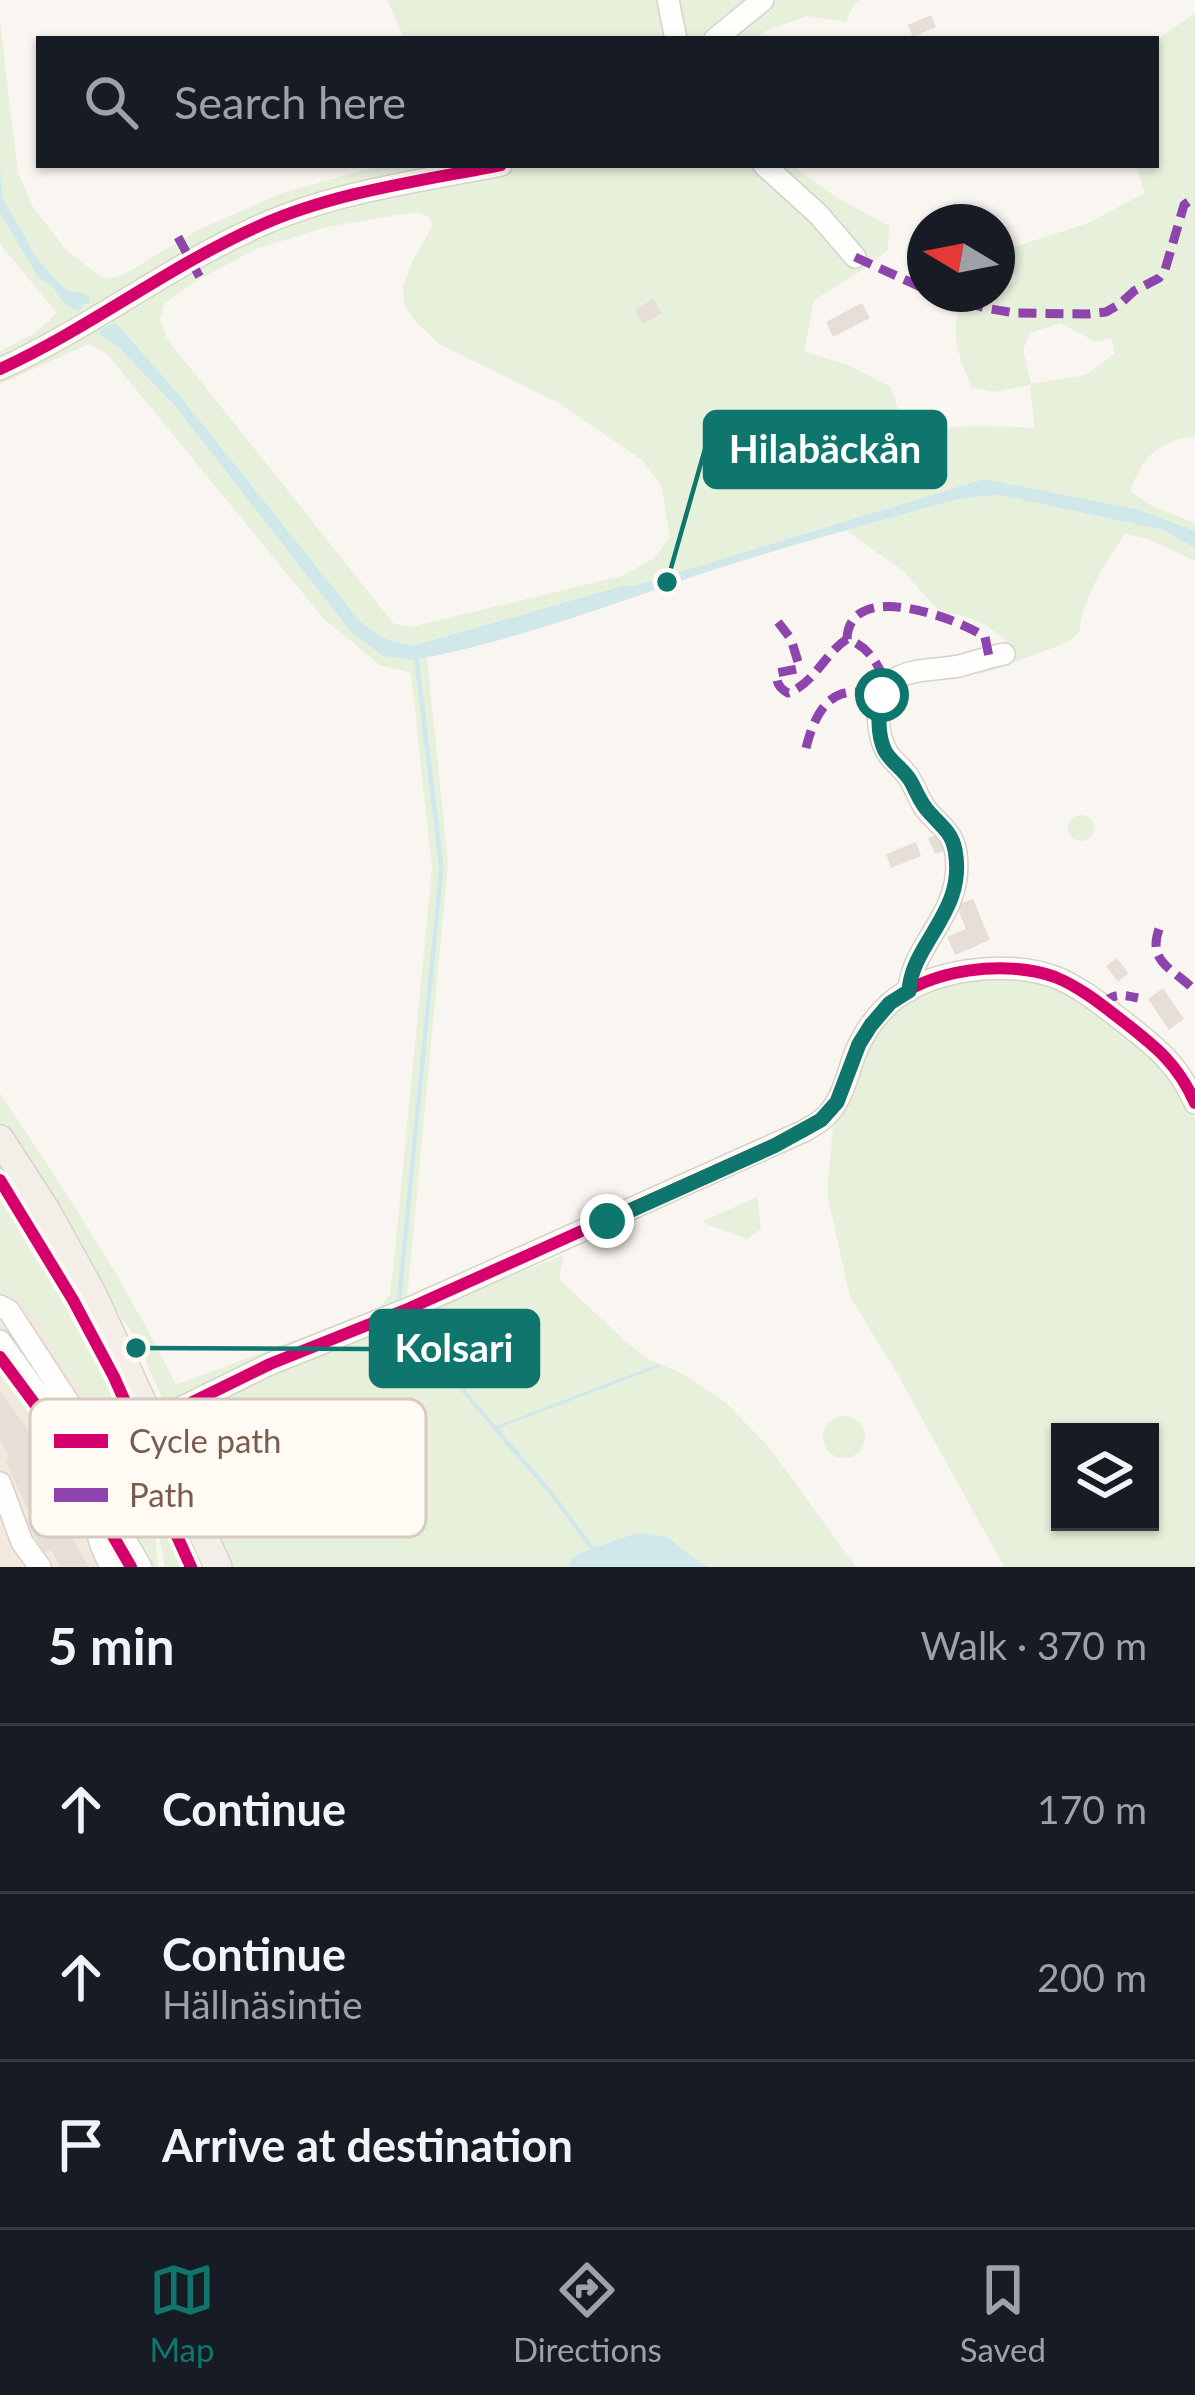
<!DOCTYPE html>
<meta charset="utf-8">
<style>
:root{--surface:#171b24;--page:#20242c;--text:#f1f3f6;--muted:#9ea1a6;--line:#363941;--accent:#0f766e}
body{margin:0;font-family:Lato,sans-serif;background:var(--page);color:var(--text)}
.controls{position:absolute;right:36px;bottom:36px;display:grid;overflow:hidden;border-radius:0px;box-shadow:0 3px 9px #0004}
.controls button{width:108px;height:108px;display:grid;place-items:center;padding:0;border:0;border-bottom:3px solid var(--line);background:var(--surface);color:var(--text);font:60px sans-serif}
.compass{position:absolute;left:907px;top:204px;width:108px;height:108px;border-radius:50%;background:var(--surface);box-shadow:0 3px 9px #0004;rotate:280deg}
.stop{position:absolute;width:36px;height:36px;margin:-27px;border:9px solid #0f766e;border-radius:50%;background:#fff}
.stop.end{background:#0f766e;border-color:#fff;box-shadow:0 3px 12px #0008}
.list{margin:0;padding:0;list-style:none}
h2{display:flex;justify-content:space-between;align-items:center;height:156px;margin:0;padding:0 48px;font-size:51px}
h2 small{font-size:39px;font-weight:400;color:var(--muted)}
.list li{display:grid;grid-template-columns:78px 1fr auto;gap:36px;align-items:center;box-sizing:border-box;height:168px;padding:0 48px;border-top:3px solid var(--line)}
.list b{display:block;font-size:45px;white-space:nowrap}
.list p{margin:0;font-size:39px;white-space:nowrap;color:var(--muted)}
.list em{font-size:39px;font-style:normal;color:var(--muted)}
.icon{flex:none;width:66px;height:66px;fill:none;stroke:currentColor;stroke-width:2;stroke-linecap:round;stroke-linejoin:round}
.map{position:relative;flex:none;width:1195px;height:1567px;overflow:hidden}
.search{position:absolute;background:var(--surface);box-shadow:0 3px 9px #0004;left:36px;right:36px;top:36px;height:132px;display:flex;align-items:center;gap:30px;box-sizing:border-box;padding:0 42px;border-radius:0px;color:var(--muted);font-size:45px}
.sheet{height:660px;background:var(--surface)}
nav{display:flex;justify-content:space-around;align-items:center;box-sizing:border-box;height:168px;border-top:3px solid var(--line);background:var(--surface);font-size:33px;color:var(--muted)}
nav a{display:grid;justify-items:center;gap:6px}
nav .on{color:var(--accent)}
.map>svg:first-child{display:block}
</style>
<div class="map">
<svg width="1195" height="1567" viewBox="0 0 1195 1567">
<rect width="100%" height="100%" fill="#f9f5f0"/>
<!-- residential -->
<path fill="#f2e8de" d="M0 1294 19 1296 115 1445 104 1463 147 1567H0Z"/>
<!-- green -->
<path fill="#e7f0db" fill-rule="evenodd" d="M387 0H656L665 39H404Z
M671 0H754L706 39H679Z
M772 0H860L853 6 846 22 807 16 766 31 753 39H723Z
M1195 13V436C1156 443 1144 455 1130 491L1148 504 1195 523V531L1140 510 984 479 633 586H622L416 645C391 644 379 637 360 621L180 396 118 325 112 323 99 330 101 335 119 348 175 406 350 631 383 656 414 660 439 868 396 1305 401 1303 444 867 419 659 427 657 448 863 407 1298 816 1114 809 1123 783 1137 569 1236 266 1363 191 1398C182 1405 175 1411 165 1405L136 1338 107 1297 77 1244 0 1123V1093C63 1188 126 1282 176 1385L379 1308 390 1294 393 1272 432 869 411 673 380 665 324 619 107 354 89 344 0 384V376L86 332 188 272H196L210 258 240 241 290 221 343 205 413 187 536 165H791L839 199 889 226 888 250 864 269 814 300 804 352 848 365 891 387 906 435C949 423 991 426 1035 428L1030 385 994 392 971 387C961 360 951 340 958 311L991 294H997V291L1016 281 1008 249 1088 223 1145 193 1136 165H1156V40ZM415 212 428 216 433 225 413 260 403 287 404 305 416 322 439 344 557 402 642 460 661 485 670 537 654 558 622 576 411 627 394 624 167 339 160 320 164 304 191 284 256 249 326 227ZM1060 323 1096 342 1112 338 1115 353 1086 375 1031 384 1023 350 1030 333Z
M0 22 18 173 33 207 66 250 104 279 123 275 198 230 282 193 383 165H458L192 249 177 260 0 361V351L35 333 57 313 0 244V213L39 279 53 285 61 300 81 309 84 304 89 305 80 293 68 291 49 273 35 255 3 198 0 164Z
M1000 495 1163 530 1195 548V561L1148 539 1125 534C1104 565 1084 595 1079 632L1066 643 981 674 980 665 1013 654V646L986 625 964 616 939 611 902 570 845 530 962 498Z
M1068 828a13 13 0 1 1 26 0a13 13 0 1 1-26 0Z
M1024 976 1081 998 1161 1060 1178 1081 1195 1120V1567H1004L898 1375 850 1297 827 1194 833 1125 609 1233 601 1230 827 1121 834 1124C847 1099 853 1068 867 1045 906 981 956 979 1024 976ZM1060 1432H1150V1522H1060Z
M0 1158 53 1241 118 1380 46 1246 0 1173Z
M0 1185 94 1345 162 1495 153 1513 158 1567H147L93 1475 104 1463 114 1445 19 1296 0 1294Z
M757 1197 761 1229 747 1239 701 1222Z
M564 1255 559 1279 625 1341 648 1359 681 1373 725 1402 769 1447 856 1567H709L593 1550 573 1556 569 1567H230L176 1427 179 1418 248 1379Z
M0 1364C17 1387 61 1440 64 1466L71 1470 80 1487 74 1509 68 1512 64 1508C60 1488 44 1440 33 1423 17 1400 0 1394 0 1364Z
M823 1437a21 21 0 1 1 42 0a21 21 0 1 1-42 0Z
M83 1492 95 1510 93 1532 109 1567H98L70 1522 68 1515 77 1511Z
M166 1504 175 1537 188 1567H165L158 1530 161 1509Z"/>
<!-- water -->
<path fill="#d0e8ea" d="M0 164 3 198 35 255 49 273 68 291 85 294 89 297 90 304H84L80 311 74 310 61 300 52 285 39 279 0 213Z
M113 323 118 325 180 396 360 621C379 637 391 644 416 645L622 586H633L984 479 1140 510 1195 531V548L1163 530 1000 495 962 498C876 522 789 545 704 573 610 605 517 640 419 659L444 867 401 1304 396 1306 439 868 414 660 383 656 350 631 175 406 119 348 101 335 99 330Z
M406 1320 496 1426 658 1364 662 1366 499 1428 504 1436 501 1438 402 1322Z
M637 1533 667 1537 700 1563 710 1567H569C570 1564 570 1560 572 1558 575 1553 627 1537 637 1533Z"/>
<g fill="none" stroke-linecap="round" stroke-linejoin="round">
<!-- stream -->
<path stroke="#d0e8ea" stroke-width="4.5" d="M499 1433 552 1494 593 1550"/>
</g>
<!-- building -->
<path fill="#e6ded7" d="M931 15 936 27 913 37 908 25Z
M653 299 662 313 643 324 635 310Z
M862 303 870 318 833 337 826 322Z
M941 833 947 850 935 854 928 838Z
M916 842 921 856 891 868 886 854Z
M973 899 990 940 955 955 947 937 966 929 956 905Z
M1117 958 1128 973 1118 982 1106 966Z
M1163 988 1184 1019 1169 1030 1148 999Z
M0 1391 34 1438 55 1491 60 1518 89 1567H60L51 1550 44 1553 30 1527 34 1524 6 1461 9 1456 0 1440Z"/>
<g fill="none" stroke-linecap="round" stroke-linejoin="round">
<defs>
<path id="minor" d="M668 0 676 39
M715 39 763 0
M764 165 819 215 855 257
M0 369C90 328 169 266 259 226 334 192 420 181 501 165
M909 991C912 942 964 915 956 853 953 831 937 824 925 808 918 798 915 786 907 775 902 768 894 762 889 755 875 736 873 692 895 679 914 668 938 670 959 666 974 662 989 657 1004 654
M0 1306 9 1311 102 1454 100 1463 86 1472
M0 1341 50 1411 141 1567
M152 1422 270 1364 410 1308 804 1131C812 1126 821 1122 827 1115 844 1098 848 1070 857 1049 864 1033 876 1016 889 1004 928 969 1006 959 1055 977 1080 987 1102 1005 1124 1022 1156 1047 1178 1064 1195 1103
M0 1483 22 1542 40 1567
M109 1512C88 1527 102 1548 111 1567"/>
<path id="major" d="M0 1139 46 1210 92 1293 218 1567"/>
</defs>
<!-- minor casing -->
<use href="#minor" stroke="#d7d1cb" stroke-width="24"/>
<!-- major casing -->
<use href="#major" stroke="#dad1cc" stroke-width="30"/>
<!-- minor -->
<use href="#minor" stroke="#fefefd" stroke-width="21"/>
<!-- major -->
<use href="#major" stroke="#f3eee8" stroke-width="27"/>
<!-- quiet -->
<path stroke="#8e44ad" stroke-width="9" stroke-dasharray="18 9" stroke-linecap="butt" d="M178 237 203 283
M855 257 925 289
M940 294 985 308 1015 313 1088 314 1106 312 1120 304 1134 291 1159 278 1165 270 1184 205 1195 197
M778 622 791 639 799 665 797 669 777 673C776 683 779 688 788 693 815 683 824 654 847 639 868 646 880 665 886 686
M847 639C849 579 956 617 985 637L989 657
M806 748C816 707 835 679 881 698
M1159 929C1147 964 1174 968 1195 991
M1102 1005C1113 992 1123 995 1138 998"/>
<defs>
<path id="cycleway" d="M0 369C90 328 169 266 259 226 334 192 420 181 501 165
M0 1180 73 1300 114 1377 162 1485 177 1536 191 1567
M0 1357 43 1415 131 1567
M152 1422 270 1364 410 1308 804 1131C812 1126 821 1122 827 1115 844 1098 848 1070 857 1049 864 1033 876 1016 889 1004 928 969 1006 959 1055 977 1080 987 1102 1005 1124 1022 1156 1047 1178 1064 1195 1103"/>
</defs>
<!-- cycleway casing -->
<use href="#cycleway" stroke="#fffaf3" stroke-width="20"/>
<!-- cycleway -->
<use href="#cycleway" stroke="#d6006c" stroke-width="12"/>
</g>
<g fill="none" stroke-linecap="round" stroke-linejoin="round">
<!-- route -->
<path stroke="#0f766e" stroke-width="15" d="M607 1221 774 1146 821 1120 837 1102 859 1044 871 1025 890 1003 909 991C912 942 967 912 955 850 952 832 940 825 929 812 920 803 916 790 910 780 903 769 891 762 885 751 877 735 878 711 882 695"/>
</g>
<!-- legend -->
<rect x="30" y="1399" width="396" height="138" rx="18" fill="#fffaf3" stroke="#d7cbc1" stroke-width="3"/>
<rect x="54" y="1434" width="54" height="14" fill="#d6006c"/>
<rect x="54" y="1488" width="54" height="14" fill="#8e44ad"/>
<g font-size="33" fill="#7a5c4d">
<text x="129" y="1453">Cycle path</text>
<text x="129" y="1507">Path</text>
</g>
<!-- callouts -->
<path fill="none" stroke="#0f766e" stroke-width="4.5" d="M667 582L705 449M136 1348L371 1349"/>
<g fill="#0f766e" stroke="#fffaf3" stroke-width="4.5">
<circle cx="667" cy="582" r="12"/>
<circle cx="136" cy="1348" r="12"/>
</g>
<g fill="#0f766e" stroke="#0f766e" stroke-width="4.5">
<rect x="705" y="412" width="240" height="75" rx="12"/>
<rect x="371" y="1311" width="167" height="75" rx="12"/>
</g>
<g font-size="39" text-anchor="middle" font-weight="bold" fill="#fff">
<text x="825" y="463">Hilabäckån</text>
<text x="454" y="1362">Kolsari</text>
</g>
</svg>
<div class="controls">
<button><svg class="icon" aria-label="layers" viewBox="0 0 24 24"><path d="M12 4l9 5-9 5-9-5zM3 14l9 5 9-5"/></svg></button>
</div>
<svg class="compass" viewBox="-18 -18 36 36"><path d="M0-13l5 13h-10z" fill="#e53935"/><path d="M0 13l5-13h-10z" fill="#9ea1a6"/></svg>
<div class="stop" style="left:882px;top:695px"></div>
<div class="stop end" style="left:607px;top:1221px"></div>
<div class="search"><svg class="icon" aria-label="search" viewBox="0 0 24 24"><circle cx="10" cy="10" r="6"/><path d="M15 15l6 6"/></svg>Search here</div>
</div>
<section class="sheet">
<h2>5 min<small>Walk · 370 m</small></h2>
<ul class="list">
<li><svg class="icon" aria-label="ahead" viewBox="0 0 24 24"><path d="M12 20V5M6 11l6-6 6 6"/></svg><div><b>Continue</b></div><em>170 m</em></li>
<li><svg class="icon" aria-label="ahead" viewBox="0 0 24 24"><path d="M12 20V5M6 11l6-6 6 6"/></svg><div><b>Continue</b><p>Hällnäsintie</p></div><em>200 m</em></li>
<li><svg class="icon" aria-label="arrive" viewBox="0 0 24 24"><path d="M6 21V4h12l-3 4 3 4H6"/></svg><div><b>Arrive at destination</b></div></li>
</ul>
</section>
<nav>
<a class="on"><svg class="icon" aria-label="map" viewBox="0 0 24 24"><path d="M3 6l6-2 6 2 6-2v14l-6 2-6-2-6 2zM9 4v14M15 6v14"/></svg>Map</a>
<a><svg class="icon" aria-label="directions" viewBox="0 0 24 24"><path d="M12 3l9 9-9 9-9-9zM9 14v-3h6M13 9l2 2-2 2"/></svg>Directions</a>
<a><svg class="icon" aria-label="saved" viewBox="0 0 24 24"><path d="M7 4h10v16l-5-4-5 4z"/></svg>Saved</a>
</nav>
